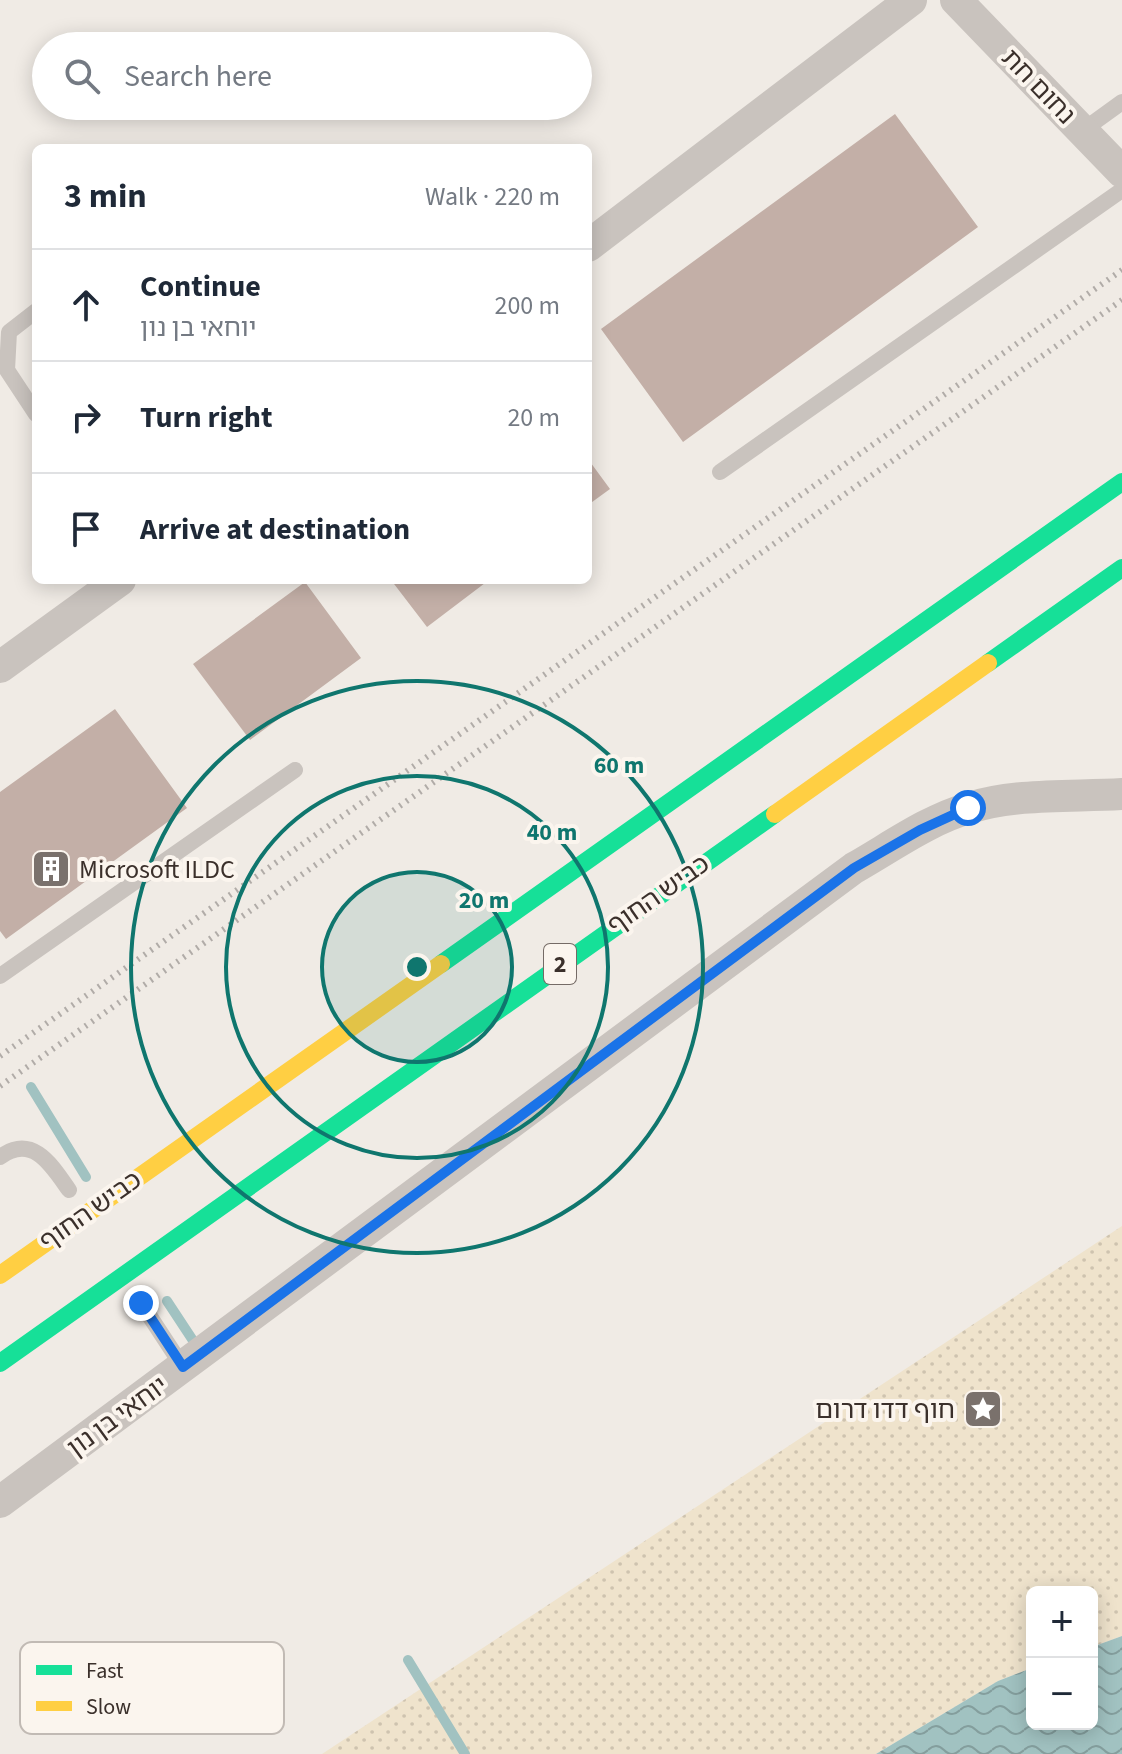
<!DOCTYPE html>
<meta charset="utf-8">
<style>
:root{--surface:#fff;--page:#f6f6f7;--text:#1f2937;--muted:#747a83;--line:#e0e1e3}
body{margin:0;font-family:"Source Sans 3","Noto Sans Hebrew",sans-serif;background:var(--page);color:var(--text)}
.controls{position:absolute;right:24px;bottom:24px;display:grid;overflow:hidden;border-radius:12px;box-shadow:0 4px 20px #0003}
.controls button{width:72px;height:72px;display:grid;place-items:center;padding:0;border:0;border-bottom:2px solid var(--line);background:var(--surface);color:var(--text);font:40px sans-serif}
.stop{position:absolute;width:24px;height:24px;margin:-18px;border:6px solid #1a73e8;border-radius:50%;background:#fff}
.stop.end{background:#1a73e8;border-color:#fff;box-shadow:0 2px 8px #0008}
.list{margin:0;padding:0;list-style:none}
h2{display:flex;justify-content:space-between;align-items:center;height:104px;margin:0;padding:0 32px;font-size:34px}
h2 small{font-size:26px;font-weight:400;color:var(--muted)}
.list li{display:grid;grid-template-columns:52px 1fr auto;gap:24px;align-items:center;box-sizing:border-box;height:112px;padding:0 32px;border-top:2px solid var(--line)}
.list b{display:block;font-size:30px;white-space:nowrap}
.list p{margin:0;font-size:26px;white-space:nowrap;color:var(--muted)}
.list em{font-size:26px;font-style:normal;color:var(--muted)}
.icon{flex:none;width:44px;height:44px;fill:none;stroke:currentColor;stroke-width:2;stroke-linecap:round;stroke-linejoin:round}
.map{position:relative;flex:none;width:1122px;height:1754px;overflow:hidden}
.search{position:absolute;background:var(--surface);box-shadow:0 4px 20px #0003;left:32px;top:32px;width:560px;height:88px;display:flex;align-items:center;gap:20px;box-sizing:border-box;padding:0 28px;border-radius:44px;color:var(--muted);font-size:30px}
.panel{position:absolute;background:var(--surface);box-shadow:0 4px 20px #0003;left:32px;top:144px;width:560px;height:440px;border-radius:12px}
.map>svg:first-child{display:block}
</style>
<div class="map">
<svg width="1122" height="1754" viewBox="0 0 1122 1754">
<defs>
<pattern id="sand-dots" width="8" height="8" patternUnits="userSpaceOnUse" patternTransform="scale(2)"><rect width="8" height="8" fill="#efe3cc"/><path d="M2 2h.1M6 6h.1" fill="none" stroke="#cec3af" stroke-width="1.8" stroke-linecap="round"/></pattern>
<pattern id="water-waves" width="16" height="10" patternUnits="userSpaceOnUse" patternTransform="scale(2)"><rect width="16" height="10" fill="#a1c2c1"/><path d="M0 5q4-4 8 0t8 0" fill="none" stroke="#849e9d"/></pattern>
</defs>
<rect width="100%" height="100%" fill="#f0ebe5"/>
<!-- sand -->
<path fill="url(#sand-dots)" d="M1122 1226V1636L1092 1647V1592H1032V1668L998 1681 876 1754H322Z"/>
<!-- water -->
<path fill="url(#water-waves)" d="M1122 1636V1754H876L998 1681 1032 1668V1724H1092V1647Z"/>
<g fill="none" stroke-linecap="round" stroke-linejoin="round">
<!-- stream -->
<path stroke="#a1c2c1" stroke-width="10" d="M31 1087 86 1177
M167 1301 192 1339
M408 1660 465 1754"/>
</g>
<!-- building -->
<path fill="#c3afa7" d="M895 114 978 227 683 442 601 329Z
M588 459 610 489 588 505Z
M391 580H489L427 627Z
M305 582 361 658 250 740 193 664Z
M115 709 187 808 6 939 0 931V792Z"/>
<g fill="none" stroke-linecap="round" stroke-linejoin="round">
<!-- lane -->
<path stroke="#c9c3be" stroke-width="16" d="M1082 131 1122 102
M36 311 9 332 7 370 36 414
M720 472 1122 190
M0 976 295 770
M0 1157C33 1133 52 1166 69 1190
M141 1303 183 1367"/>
<!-- street -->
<path stroke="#c9c3be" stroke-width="32" d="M956 0 1122 172
M588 246 911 0
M0 667 120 580
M0 1502 854 868C891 847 928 820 969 808 1016 793 1072 797 1122 794"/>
<!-- fast -->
<path stroke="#16e098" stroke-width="18" d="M988 663 1122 568
M441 964 1122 482
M0 1363 775 814"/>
<!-- slow -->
<path stroke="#ffcf43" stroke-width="18" d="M775 814 988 663
M0 1275 441 964"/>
<!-- rail -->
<path stroke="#b1aca8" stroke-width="6" stroke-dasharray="2 6" stroke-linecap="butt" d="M0 1056 1122 270
M0 1086 1122 300"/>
</g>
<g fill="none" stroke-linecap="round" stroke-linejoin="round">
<!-- route -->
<path stroke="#1a73e8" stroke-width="10" d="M141 1303 183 1367 854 868 920 830 968 808"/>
</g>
<!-- distance rings -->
<circle cx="417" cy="967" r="95" fill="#0f766e" fill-opacity=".12"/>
<g fill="none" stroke="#0f766e" stroke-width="4">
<circle cx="417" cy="967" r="95"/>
<circle cx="417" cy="967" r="191"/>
<circle cx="417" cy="967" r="286"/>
</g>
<!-- icons -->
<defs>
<symbol id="building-square" viewBox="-11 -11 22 22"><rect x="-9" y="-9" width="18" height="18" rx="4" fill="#7a716c" stroke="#fbf5ee"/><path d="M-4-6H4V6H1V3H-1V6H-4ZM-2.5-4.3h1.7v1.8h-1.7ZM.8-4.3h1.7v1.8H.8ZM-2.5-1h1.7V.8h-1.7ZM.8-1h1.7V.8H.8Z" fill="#fff"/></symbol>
<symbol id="sight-square" viewBox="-11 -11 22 22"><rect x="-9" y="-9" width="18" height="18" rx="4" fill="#7a716c" stroke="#fbf5ee"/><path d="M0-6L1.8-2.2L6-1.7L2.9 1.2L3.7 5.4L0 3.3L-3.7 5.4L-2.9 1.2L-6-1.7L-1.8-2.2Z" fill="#fff"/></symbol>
</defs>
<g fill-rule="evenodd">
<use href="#building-square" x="29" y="847" width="44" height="44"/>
<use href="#sight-square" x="961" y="1387" width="44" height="44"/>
</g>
<g text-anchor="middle" stroke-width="8" stroke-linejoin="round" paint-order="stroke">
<!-- shield labels -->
<rect fill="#fbf5ee" stroke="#756b66" stroke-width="2" x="544" y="944" width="32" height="40" rx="6"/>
<g font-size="24" font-weight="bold" fill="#3b302b">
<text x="560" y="972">2</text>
</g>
<!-- street labels -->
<g font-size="26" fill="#3b302b" stroke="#fbf5ee">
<text transform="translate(1039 86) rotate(46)" y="9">נחום חת</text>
<text transform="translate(658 894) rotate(-35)" y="9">כביש החוף</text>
<text transform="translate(90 1210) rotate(-35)" y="9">כביש החוף</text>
<text transform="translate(117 1416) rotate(-36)" y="9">יוחאי בן נון</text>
</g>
<!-- poi labels -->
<g font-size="26" fill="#3b302b" stroke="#fbf5ee" text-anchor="start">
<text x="79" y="878">Microsoft ILDC</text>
<text x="955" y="1418" text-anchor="end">חוף דדו דרום</text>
</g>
</g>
<!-- legend -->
<rect x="20" y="1642" width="264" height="92" rx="12" fill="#fbf5ee" stroke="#c1bab4" stroke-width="2"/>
<rect x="36" y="1665" width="36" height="10" fill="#16e098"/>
<rect x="36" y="1701" width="36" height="10" fill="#ffcf43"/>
<g font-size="22" fill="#3b302b">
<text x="86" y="1678">Fast</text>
<text x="86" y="1714">Slow</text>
</g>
<circle cx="417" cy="967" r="12" fill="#0f766e" stroke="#fbf5ee" stroke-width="4"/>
<g font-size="24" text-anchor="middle" font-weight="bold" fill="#0f766e" stroke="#fbf5ee" stroke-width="8" stroke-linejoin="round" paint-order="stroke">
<text x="619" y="773">60 m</text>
<text x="552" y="840">40 m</text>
<text x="484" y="908">20 m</text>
</g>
</svg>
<div class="controls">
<button>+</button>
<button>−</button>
</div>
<div class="stop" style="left:968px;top:808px"></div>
<div class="stop end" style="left:141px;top:1303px"></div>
<div class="search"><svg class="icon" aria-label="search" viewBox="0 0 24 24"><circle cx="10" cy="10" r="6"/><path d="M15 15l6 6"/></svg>Search here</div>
<section class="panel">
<h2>3 min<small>Walk · 220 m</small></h2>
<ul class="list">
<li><svg class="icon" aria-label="ahead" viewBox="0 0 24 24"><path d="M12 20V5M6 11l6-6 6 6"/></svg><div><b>Continue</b><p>יוחאי בן נון</p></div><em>200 m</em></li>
<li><svg class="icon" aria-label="right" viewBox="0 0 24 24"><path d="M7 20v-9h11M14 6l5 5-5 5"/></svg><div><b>Turn right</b></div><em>20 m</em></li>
<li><svg class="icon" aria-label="arrive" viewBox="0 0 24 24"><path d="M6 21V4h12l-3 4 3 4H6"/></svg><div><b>Arrive at destination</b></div></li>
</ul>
</section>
</div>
